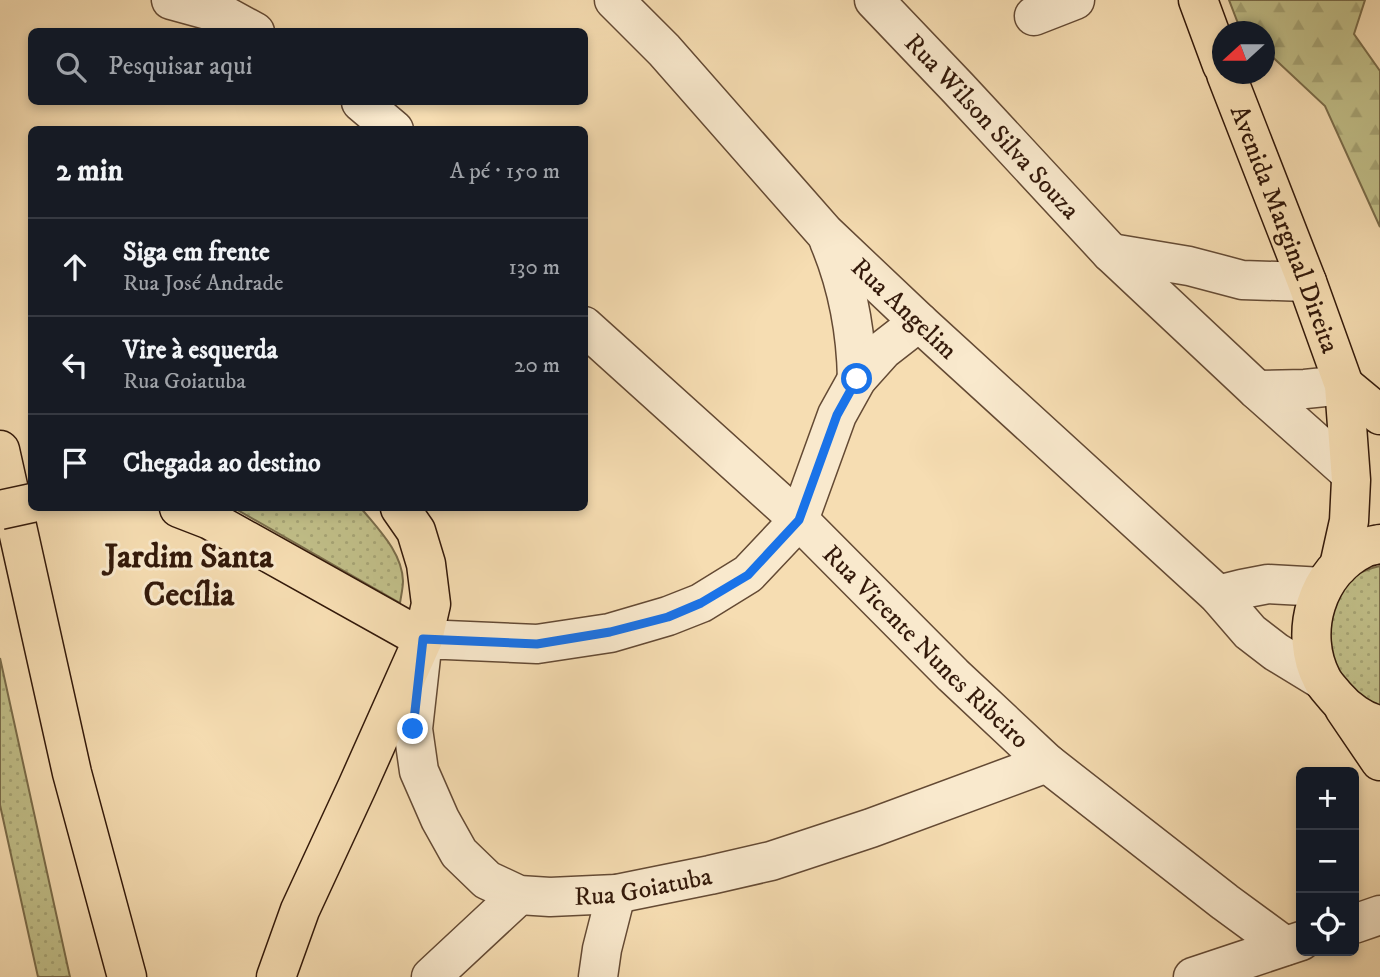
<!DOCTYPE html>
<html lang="pt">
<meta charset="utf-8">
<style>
:root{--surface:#171b24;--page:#20242c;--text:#f1f3f6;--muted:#9ea1a6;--line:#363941}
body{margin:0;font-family:"IM FELL DW Pica",serif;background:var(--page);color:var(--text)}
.controls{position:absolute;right:21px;bottom:21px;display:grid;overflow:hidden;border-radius:10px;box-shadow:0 4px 10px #0003}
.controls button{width:63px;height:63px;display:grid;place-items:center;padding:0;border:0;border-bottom:2px solid var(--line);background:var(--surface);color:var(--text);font:35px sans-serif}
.compass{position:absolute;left:1212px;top:21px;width:63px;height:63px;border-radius:50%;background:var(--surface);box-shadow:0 4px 10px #0003;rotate:249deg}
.stop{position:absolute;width:21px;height:21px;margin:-16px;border:5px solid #1a73e8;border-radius:50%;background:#fff}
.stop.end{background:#1a73e8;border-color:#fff;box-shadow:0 2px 7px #0008}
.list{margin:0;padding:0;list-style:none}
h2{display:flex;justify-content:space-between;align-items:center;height:91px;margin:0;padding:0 28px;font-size:30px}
h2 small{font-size:23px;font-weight:400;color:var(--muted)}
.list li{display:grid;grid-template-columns:46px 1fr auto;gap:21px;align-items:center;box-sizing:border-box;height:98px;padding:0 28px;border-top:2px solid var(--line)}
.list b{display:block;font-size:26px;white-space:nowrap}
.list p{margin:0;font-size:23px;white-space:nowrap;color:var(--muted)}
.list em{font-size:23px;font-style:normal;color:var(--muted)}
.icon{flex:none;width:38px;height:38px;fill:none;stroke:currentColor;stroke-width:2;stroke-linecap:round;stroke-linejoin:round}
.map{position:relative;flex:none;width:1380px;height:977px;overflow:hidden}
.search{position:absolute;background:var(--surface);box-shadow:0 4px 10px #0003;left:28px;top:28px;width:560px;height:77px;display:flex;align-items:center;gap:18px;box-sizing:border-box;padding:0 24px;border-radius:10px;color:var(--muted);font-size:26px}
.panel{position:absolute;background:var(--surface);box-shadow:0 4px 10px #0003;left:28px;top:126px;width:560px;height:385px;border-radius:10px}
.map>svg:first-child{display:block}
</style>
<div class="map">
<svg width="1380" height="977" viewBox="0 0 1380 977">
<defs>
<pattern id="green-dots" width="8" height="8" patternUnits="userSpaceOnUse" patternTransform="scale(1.75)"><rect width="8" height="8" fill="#c1bf89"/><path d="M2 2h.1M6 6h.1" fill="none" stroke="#a6a475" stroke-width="1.8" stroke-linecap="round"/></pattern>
<pattern id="forest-firs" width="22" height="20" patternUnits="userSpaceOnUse" patternTransform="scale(1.75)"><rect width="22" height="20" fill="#c1bf89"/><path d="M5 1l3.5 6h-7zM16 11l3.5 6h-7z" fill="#a6a475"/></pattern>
</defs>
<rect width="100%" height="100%" fill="#f6ddb2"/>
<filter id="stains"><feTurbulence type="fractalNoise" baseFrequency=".00286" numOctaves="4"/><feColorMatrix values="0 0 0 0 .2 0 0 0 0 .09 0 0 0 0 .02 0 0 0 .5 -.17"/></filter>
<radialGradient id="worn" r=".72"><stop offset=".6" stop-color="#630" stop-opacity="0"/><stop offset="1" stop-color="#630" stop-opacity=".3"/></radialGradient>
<!-- green -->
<path fill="url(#green-dots)" stroke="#7a6c4a" stroke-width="2" d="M234 508H361C378 529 402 552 403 581 403 588 401 596 400 603Z
M1380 566V708L1342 689 1322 622C1339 594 1345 573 1380 566Z
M0 658 70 977H38L0 805Z"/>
<!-- forest -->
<path fill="url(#forest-firs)" stroke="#7a6c4a" stroke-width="2" d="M1229 0H1365L1354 34 1380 71V227L1325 106 1265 50 1264 32 1245 31 1239 26Z"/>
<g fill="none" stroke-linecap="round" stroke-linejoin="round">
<defs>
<g id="minor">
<path d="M171 0 222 14 255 32"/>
<path id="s1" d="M614 0 664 50 825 233 919 322 1218 595 1250 632 1276 652 1322 680"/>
<path id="s2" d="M874 0 958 88 1111 253 1257 390 1349 472"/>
<path d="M1034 16 1075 0"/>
<path d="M361 102 394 130"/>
<path d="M829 241C848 286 856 330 857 379"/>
<path d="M1111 253 1189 266 1242 280 1307 282"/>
<path id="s3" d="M919 322 883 350 857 379 837 415 799 520 748 574 701 603 668 616 610 633 537 644 423 639 413 729 419 771 440 819 459 853 487 880 519 895 550 897 616 894 710 875 771 861 871 828 1047 763"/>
<path id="s4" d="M584 326 799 520 953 675 1047 763 1225 902 1285 946"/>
<path d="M1257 390 1305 389 1344 385"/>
<path d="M1218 595 1242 589 1268 584 1323 587"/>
<path d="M1354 924 1380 915"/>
<path d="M431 977 519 895"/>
<path d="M598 977 602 949 616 894"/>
<path d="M1193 977 1301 941"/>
</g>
<g id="major">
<path d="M1198 0 1222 65"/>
<path id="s5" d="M1226 74 1307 282 1344 385 1351 480 1349 521 1339 566"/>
<path d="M1344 385 1380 415"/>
<path d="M179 508 210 520 423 639 431 604 426 564 416 531 400 508"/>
<path d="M1380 544C1375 545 1369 546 1364 548 1316 571 1298 633 1322 679 1325 685 1331 691 1335 696 1346 709 1363 722 1380 725"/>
<path d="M1344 708 1380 761"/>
</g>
<path id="highway" d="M0 450 72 773 127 977
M276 977 300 910 357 787 423 639"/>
</defs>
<!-- minor casing -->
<use href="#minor" stroke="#644a34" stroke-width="41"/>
<!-- major casing -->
<use href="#major" stroke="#33190a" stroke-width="41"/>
<!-- highway casing -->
<use href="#highway" stroke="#33190a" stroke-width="41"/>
<!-- minor -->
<use href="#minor" stroke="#f9e9cd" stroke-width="38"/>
<!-- major -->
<use href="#major" stroke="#f6ddb2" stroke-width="38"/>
<!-- highway -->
<use href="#highway" stroke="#f6ddb2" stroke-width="38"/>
<defs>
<path id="major-bridge" d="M0 510 32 503"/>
</defs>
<!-- major-bridge casing -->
<use href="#major-bridge" stroke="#33190a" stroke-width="41" stroke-linecap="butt"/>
<!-- major-bridge -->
<use href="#major-bridge" stroke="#f6ddb2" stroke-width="38"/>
</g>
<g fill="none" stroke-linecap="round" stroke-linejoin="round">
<!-- route -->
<path stroke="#1a73e8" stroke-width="9" d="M413 729 423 639 537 644 610 632 668 617 701 603 748 575 799 520 837 415 857 379"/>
</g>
<g text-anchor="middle" stroke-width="6" stroke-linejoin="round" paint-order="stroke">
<!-- street labels -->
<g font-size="26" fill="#33190a" stroke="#f9e9cd">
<text dy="9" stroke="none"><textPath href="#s2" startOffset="173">Rua Wilson Silva Souza</textPath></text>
<text dy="9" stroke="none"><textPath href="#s5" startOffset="166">Avenida Marginal Direita</textPath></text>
<text dy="9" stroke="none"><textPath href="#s1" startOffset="424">Rua Angelim</textPath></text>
<text dy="9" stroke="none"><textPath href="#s4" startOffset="469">Rua Vicente Nunes Ribeiro</textPath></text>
<text dy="9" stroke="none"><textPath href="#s3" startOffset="1074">Rua Goiatuba</textPath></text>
</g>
<!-- district labels -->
<g font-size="33" font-weight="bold" fill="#33190a" stroke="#f9e9cd">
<text x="189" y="567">Jardim Santa<tspan x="189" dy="38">Cecília</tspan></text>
</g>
</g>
<rect width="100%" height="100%" filter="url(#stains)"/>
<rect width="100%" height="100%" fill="url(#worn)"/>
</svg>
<div class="controls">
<button>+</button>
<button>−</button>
<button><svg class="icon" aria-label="locate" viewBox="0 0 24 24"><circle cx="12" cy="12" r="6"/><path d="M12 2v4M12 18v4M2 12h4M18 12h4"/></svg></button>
</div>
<svg class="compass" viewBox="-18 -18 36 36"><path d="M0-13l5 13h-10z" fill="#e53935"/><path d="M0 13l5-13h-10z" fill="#9ea1a6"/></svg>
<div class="stop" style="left:857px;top:379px"></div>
<div class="stop end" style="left:413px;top:729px"></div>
<div class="search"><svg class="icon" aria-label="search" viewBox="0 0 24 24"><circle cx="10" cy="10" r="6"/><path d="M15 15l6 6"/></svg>Pesquisar aqui</div>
<section class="panel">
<h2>2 min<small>A pé · 150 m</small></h2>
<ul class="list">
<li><svg class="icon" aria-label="ahead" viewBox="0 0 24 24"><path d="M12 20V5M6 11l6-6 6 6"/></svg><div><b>Siga em frente</b><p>Rua José Andrade</p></div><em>130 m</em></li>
<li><svg class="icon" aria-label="left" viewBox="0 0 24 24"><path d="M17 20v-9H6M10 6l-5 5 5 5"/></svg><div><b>Vire à esquerda</b><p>Rua Goiatuba</p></div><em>20 m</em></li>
<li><svg class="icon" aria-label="arrive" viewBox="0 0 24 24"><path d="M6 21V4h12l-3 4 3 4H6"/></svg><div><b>Chegada ao destino</b></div></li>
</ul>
</section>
</div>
